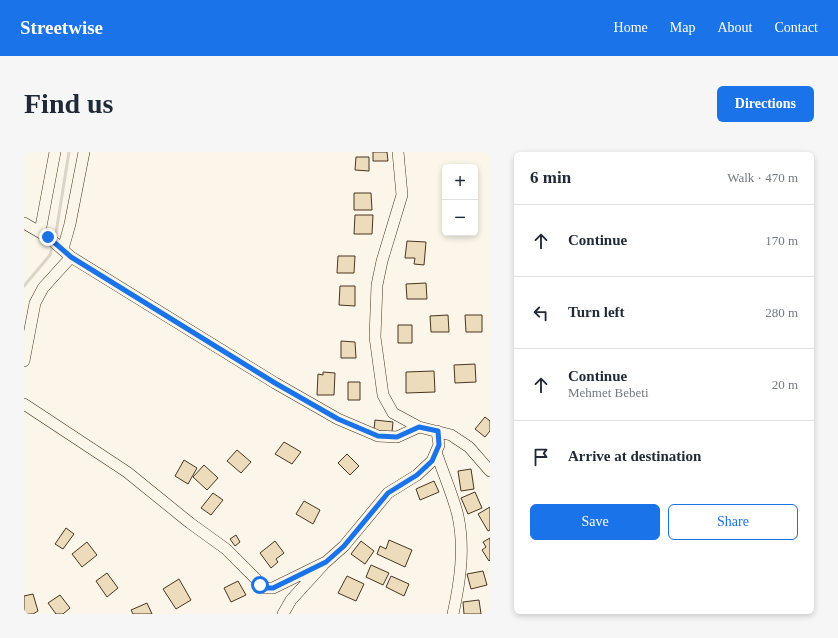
<!DOCTYPE html>
<meta charset="utf-8">
<style>
:root{--surface:#fff;--page:#f6f6f7;--text:#1f2937;--muted:#747a83;--line:#e0e1e3;--accent:#1a73e8}
body{margin:0;font-family:Georgia,serif;background:var(--page);color:var(--text)}
.controls{position:absolute;right:12px;top:12px;display:grid;overflow:hidden;border-radius:6px;box-shadow:0 2px 6px #0003}
.controls button{width:36px;height:36px;display:grid;place-items:center;padding:0;border:0;border-bottom:1px solid var(--line);background:var(--surface);color:var(--text);font:20px sans-serif}
.stop{position:absolute;width:12px;height:12px;margin:-9px;border:3px solid #1a73e8;border-radius:50%;background:#fff}
.stop.end{background:#1a73e8;border-color:#fff;box-shadow:0 1px 4px #0008}
.list{margin:0;padding:0;list-style:none}
h2{display:flex;justify-content:space-between;align-items:center;height:52px;margin:0;padding:0 16px;font-size:17px}
h2 small{font-size:13px;font-weight:400;color:var(--muted)}
.list li{display:grid;grid-template-columns:26px 1fr auto;gap:12px;align-items:center;box-sizing:border-box;height:72px;padding:0 16px;border-top:1px solid var(--line)}
.list b{display:block;font-size:15px;white-space:nowrap}
.list p{margin:0;font-size:13px;white-space:nowrap;color:var(--muted)}
.list em{font-size:13px;font-style:normal;color:var(--muted)}
.actions{display:flex;gap:8px;padding:12px 16px}
.actions a{flex:1;padding:9px 0;border:1px solid var(--accent);border-radius:6px;text-align:center;font-size:14px;color:var(--accent)}
.actions .main{background:var(--accent);color:#fff}
.icon{flex:none;width:22px;height:22px;fill:none;stroke:currentColor;stroke-width:2;stroke-linecap:round;stroke-linejoin:round}
.map{position:relative;flex:none;width:466px;height:462px;overflow:hidden;border-radius:6px}
header{display:flex;align-items:center;gap:24px;box-sizing:border-box;height:56px;padding:0 20px;background:var(--accent);color:#fff}
header strong{font-size:19px}
nav{display:flex;gap:22px;margin-inline-start:auto;font-size:14px}
.intro{display:flex;align-items:center;justify-content:space-between;box-sizing:border-box;height:96px;padding:0 24px}
h1{margin:0;font-size:28px}
.button{padding:10px 18px;border-radius:6px;background:var(--accent);color:#fff;font-size:14px;font-weight:700}
main{display:flex;gap:24px;padding:0 24px}
aside{flex:1;background:var(--surface);border-radius:6px;box-shadow:0 2px 6px #0003}
.map>svg:first-child{display:block}
</style>
<header>
<strong>Streetwise</strong>
<nav><a>Home</a><a>Map</a><a>About</a><a>Contact</a></nav>
</header>
<div class="intro"><h1>Find us</h1><a class="button">Directions</a></div>
<main>
<div class="map">
<svg width="466" height="462" viewBox="0 0 466 462">
<rect width="100%" height="100%" fill="#fbf6e9"/>
<g fill="none" stroke-linecap="round" stroke-linejoin="round">
<!-- stream -->
<path stroke="#dcd4c6" stroke-width="3" d="M31 87 45 0
M0 134 26 103 29 92"/>
</g>
<!-- building -->
<path fill="#ecdcbc" stroke="#4a3520" d="M349 0H363L364 9H349Z
M332 5H345V19L331 18Z
M330 41H347L348 58H330Z
M331 63H349L348 82H330Z
M383 89 402 90 400 113 390 112 391 106H381Z
M314 104H331L330 121H313Z
M402 131 403 147H383L382 132Z
M316 134H331V154L315 153Z
M424 163 425 180H407L406 164Z
M441 163H458V180H442Z
M374 173H388V191H374Z
M317 189 331 190 332 206H317Z
M451 212 452 230 431 231 430 213Z
M410 219 411 240 382 241V220Z
M299 220 311 221 310 243H293L294 222 299 223Z
M324 230H336V248H324Z
M461 265 466 269V279L461 285 451 277Z
M351 268 369 270 368 280 350 278Z
M260 290 277 300 268 312 251 302Z
M213 298 227 310 217 321 203 309Z
M323 302 335 314 326 323 314 311Z
M160 308 173 316 164 332 151 324Z
M180 313 194 326 183 338 169 325Z
M447 317 450 337 437 339 434 319Z
M410 329 415 340 396 348 392 337Z
M451 340 458 356 444 362 437 346Z
M189 341 199 348 187 363 177 356Z
M280 349 296 358 289 372 272 362Z
M466 355V378L464 379 454 362Z
M42 376 50 382 39 397 31 392Z
M212 383 216 390 211 394 206 387Z
M466 386V408L465 409 458 398 462 395 459 390Z
M365 388 388 398 381 415 353 402 356 394 362 397Z
M251 389 260 401 252 407 254 410 247 416 236 401Z
M337 389 350 399 341 412 327 402Z
M63 390 73 403 58 415 48 402Z
M347 413 365 421 359 433 342 425Z
M459 419 463 433 447 437 443 422Z
M83 421 94 436 83 445 72 429Z
M323 424 340 432 332 449 314 441Z
M367 424 385 432 380 444 362 435Z
M155 427 167 448 152 457 139 437Z
M214 429 222 443 207 450 200 436Z
M9 442 14 459 9 462H0V444Z
M36 443 46 456 39 462H32L24 451Z
M455 448 457 462H440L439 450Z
M123 451 128 462H109L107 458Z"/>
<g fill="none" stroke-linecap="round" stroke-linejoin="round">
<defs>
<path id="minor" d="M374 0 378 43 358 109 353 133 351 185 359 243 369 261 395 275
M0 71 24 85 47 105 251 231 314 267 354 284 373 285 395 275 427 283 445 295 466 319
M16 80 31 0
M39 97 46 72 60 0
M0 209 11 151 19 136 47 105
M0 252 103 320 166 371 202 397 241 436H249L302 410 320 394 364 341 393 323 408 309 415 293 413 279
M412 300C419 321 429 343 434 364 441 397 436 430 429 462
M259 462 267 448 299 413"/>
</defs>
<!-- minor casing -->
<use href="#minor" stroke="#4a3520" stroke-width="12"/>
<!-- minor -->
<use href="#minor" stroke="#fbf6e9" stroke-width="11"/>
</g>
<g fill="none" stroke-linecap="round" stroke-linejoin="round">
<!-- route -->
<path stroke="#1a73e8" stroke-width="5" d="M24 85 47 105 251 231 314 267 354 284 373 285 395 275 414 279 415 293 408 309 393 323 364 341 320 394 302 410 249 436H241L236 433"/>
</g>
</svg>
<div class="controls">
<button>+</button>
<button>−</button>
</div>
<div class="stop" style="left:236px;top:433px"></div>
<div class="stop end" style="left:24px;top:85px"></div>
</div>
<aside>
<h2>6 min<small>Walk · 470 m</small></h2>
<ul class="list">
<li><svg class="icon" aria-label="ahead" viewBox="0 0 24 24"><path d="M12 20V5M6 11l6-6 6 6"/></svg><div><b>Continue</b></div><em>170 m</em></li>
<li><svg class="icon" aria-label="left" viewBox="0 0 24 24"><path d="M17 20v-9H6M10 6l-5 5 5 5"/></svg><div><b>Turn left</b></div><em>280 m</em></li>
<li><svg class="icon" aria-label="ahead" viewBox="0 0 24 24"><path d="M12 20V5M6 11l6-6 6 6"/></svg><div><b>Continue</b><p>Mehmet Bebeti</p></div><em>20 m</em></li>
<li><svg class="icon" aria-label="arrive" viewBox="0 0 24 24"><path d="M6 21V4h12l-3 4 3 4H6"/></svg><div><b>Arrive at destination</b></div></li>
</ul>
<div class="actions"><a class="main">Save</a><a>Share</a></div>
</aside>
</main>
